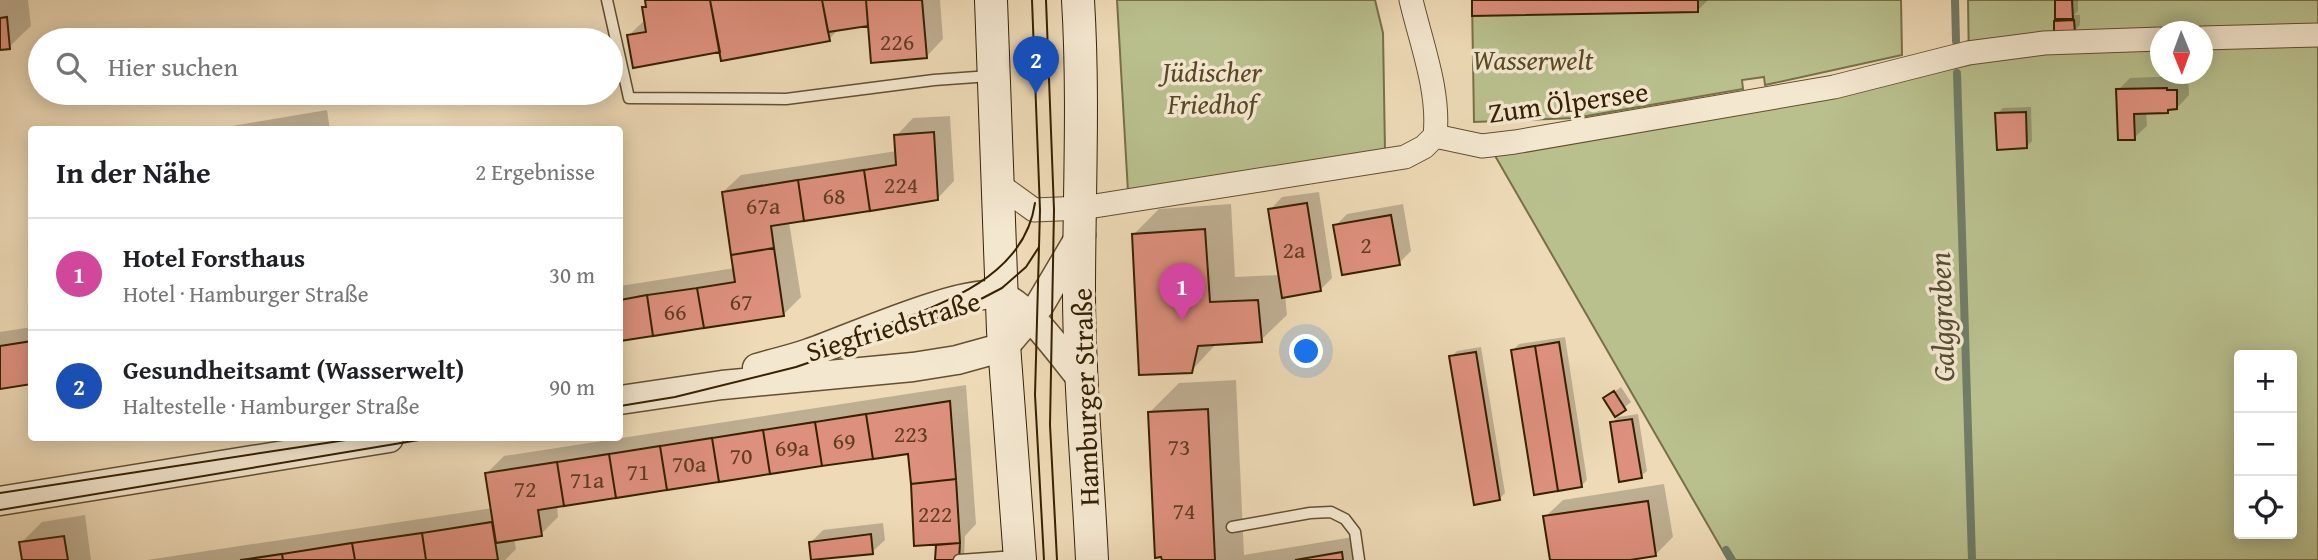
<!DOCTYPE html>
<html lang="de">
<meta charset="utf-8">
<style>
:root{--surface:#fff;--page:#f6f6f6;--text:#202124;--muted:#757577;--line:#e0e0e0;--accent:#111827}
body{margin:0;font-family:"Gentium Book Plus",serif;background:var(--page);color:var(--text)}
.controls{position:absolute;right:21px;bottom:21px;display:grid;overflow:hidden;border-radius:7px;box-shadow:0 4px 18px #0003}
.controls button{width:63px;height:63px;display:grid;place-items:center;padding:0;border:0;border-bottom:2px solid var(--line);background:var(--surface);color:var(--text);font:35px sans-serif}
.compass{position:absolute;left:2150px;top:21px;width:63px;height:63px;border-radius:50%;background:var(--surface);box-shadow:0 4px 18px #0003;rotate:179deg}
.you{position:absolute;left:1307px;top:352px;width:24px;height:24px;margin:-18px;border:5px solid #fff;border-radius:50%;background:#1a73e8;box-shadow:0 0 0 10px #1a73e833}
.badge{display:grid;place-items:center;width:46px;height:46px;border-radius:50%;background:var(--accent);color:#fff;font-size:23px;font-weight:700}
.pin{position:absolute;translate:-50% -58px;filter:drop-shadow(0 2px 4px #0008)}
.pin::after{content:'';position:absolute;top:37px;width:24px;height:21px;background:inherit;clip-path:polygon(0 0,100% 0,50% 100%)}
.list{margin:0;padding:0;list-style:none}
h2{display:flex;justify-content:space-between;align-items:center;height:91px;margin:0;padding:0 28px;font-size:30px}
h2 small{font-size:23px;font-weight:400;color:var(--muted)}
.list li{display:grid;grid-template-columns:46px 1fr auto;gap:21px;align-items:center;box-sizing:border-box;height:112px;padding:0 28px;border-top:2px solid var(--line)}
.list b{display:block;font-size:26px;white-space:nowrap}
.list p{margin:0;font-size:23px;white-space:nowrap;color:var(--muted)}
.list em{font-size:23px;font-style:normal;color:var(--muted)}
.icon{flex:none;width:38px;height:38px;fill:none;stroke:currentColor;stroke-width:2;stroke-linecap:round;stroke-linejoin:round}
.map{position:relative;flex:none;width:2318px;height:560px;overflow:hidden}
.search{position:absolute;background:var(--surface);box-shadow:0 4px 18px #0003;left:28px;top:28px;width:595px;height:77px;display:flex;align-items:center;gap:18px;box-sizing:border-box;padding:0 24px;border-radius:38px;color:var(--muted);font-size:26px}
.panel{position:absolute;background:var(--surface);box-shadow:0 4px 18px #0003;left:28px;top:126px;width:595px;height:315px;border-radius:7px}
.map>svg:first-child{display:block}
</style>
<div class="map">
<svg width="2318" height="560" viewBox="0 0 2318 560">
<rect width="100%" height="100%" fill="#eedab7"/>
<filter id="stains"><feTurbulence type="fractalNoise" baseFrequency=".00286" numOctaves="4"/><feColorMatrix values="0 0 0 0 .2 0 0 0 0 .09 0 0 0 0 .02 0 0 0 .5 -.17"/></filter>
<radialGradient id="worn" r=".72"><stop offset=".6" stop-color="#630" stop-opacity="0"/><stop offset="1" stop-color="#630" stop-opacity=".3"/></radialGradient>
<!-- green -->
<path fill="#b9c08e" stroke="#787048" stroke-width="2" fill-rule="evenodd" d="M1117 0H1375L1383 33 1385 151 1128 192Z
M1472 0H1901L1902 55 1765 85 1764 77 1742 80 1743 89 1575 118 1474 122Z
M1968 0H2318V560H1728L1494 154 1791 103 1969 65ZM2160 32H2202V74H2160ZM2239 355H2292V534H2239Z"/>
<!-- shadow -->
<path fill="#0003" d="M0 0H28L31 26 9 47 0 48Z
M647 0H940L943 39 926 57 870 24 840 28 829 39 721 50 629 35 646 19 644 8 648 4Z
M1474 0H1708L1698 10Z
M2056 0H2078V11L2074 15H2080V25L2074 31 2056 22 2060 17Z
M2179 76V79L2188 78 2189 95 2177 108H2171L2167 111 2146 112 2147 126 2134 138 2118 90 2130 78Z
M2031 107 2032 141 2026 147 1997 114 2003 108Z
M327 110 330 130H229L232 126Z
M950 116 954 181 937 199 789 222 801 297 784 314 620 339V286L735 268 723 192 741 175 897 151 896 136 913 118Z
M1319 192 1332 278 1320 290 1285 295 1287 315 1261 340 1217 343 1191 371 1133 235 1159 209 1231 204 1235 277 1280 275 1270 210 1282 197Z
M1403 204 1411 251 1399 263 1335 226 1347 214Z
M32 327V382L0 387V332Z
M1565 337 1587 480 1581 486 1513 350 1519 344Z
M1481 347 1505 493 1499 499 1451 357 1457 351Z
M1236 380 1244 555 1359 536 1363 560H1163L1150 412 1179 383Z
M966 385 976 524 965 536 964 560H937V543L910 452 557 505 558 517 541 534 514 538 516 549 505 560H147L493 508 487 473 504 456Z
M1621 387 1631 402 1616 414 1606 398Z
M1638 414 1647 471 1641 476 1612 423 1618 417Z
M1664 484 1673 537 1655 555 1618 560H1552L1545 517 1563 500Z
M85 515 91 560H24L21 543 42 522Z
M883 523 885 540 872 552 811 542 823 530Z"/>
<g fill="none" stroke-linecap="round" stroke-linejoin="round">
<!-- stream -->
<path stroke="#717d68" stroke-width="8" d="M1955 0 1956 41
M1957 73 1972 560
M1726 550 1732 560"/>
</g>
<!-- building -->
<path fill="#de907e" stroke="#362101" stroke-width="2" d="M645 0H710L720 52 633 68 627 35 646 32 642 7H646Z
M710 0H822L830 41 721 61Z
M822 0H866L868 26 828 32Z
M866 0H922L927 58 871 63Z
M1472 0H1698V12L1472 16Z
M2055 0H2072L2073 19H2055Z
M7 17 10 49 0 50V18Z
M2074 20 2075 32 2054 33V21Z
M2167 88V90H2177V109L2168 110V113L2134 114 2135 140H2118L2116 89Z
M2026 112 2027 148 1997 150 1995 113Z
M934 132 938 200 870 211 864 170 896 165 894 135Z
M864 170 870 211 804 221 798 180Z
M798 180 804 221 771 226 774 248 731 255 722 192Z
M1307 203 1321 291 1282 298 1268 209Z
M1391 215 1400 265 1342 275 1333 225Z
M1205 229 1210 302 1258 300 1262 342 1198 346 1192 373 1139 375 1132 234Z
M774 248 784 316 704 328 697 288 735 282 731 255Z
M697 288 704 328 653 336 647 295Z
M647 295 653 336 620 341V300Z
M32 341V384L0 389V346Z
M1559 342 1582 487 1558 491 1535 346Z
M1535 346 1558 491 1534 495 1511 350Z
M1476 352 1500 500 1474 505 1449 356Z
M1614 391 1626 410 1615 417 1603 398Z
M950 401 956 479 911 484 908 454 873 459 866 414Z
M1208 409 1215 560H1162L1161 557 1155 558 1148 412Z
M866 414 873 459 822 466 815 422Z
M1632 419 1642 478 1619 482 1610 422Z
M815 422 822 466 770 474 763 430Z
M763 430 770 474 719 482 712 438Z
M712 438 719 482 667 490 660 446Z
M660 446 667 490 616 498 609 454Z
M609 454 616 498 564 506 557 462Z
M557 462 564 506 538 510 542 536 496 543 485 473Z
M956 479 960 543 914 546 911 484Z
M1648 501 1656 556 1630 560H1550L1543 516Z
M492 522 498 560H426L422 533Z
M422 533 426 560H355L352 543Z
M871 534 873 554 811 560 809 542Z
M64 536 68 560H22L19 542Z
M352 543 355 560H283L282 554Z
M960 543 959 560H935L936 545Z
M1342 552 1343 560H1295Z
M282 554 283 560H240L248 559Z"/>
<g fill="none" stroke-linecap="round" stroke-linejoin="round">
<defs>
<path id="service" d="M607 0 629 98 786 99 934 80 990 76
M1232 527 1310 513 1331 512 1345 519 1355 532 1359 560
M959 560 1016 556"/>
<path id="minor" d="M1411 0C1421 43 1440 91 1435 136
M2202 38 2318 35
M1435 136 1482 146 1515 142 1834 87 1968 53 2044 43 2160 39
M998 184 1034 210 1082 208 1405 157 1424 147 1435 136"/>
<path id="tertiary" d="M757 368C774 363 792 359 809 353 845 341 973 283 1003 297 1030 309 1062 355 1081 378
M620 400 722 385 913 367 957 360 1004 347 1039 306 1081 235
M0 501 389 438"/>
<path id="secondary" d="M991 0 1003 331 1020 560
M1078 0C1084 98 1079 196 1079 293 1079 382 1088 471 1092 560"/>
</defs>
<!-- service casing -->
<use href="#service" stroke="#644f2e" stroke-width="13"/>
<!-- minor casing -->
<use href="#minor" stroke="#644f2e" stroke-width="25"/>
<!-- tertiary casing -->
<use href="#tertiary" stroke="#644f2e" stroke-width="31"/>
<!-- secondary casing -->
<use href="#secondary" stroke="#362101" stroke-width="34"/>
<!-- service -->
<use href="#service" stroke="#f4e7d0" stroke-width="10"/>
<!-- minor -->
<use href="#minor" stroke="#f4e7d0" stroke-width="23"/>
<!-- tertiary -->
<use href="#tertiary" stroke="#f4e7d0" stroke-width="28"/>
<!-- secondary -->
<use href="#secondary" stroke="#f4e7d0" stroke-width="32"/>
<!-- tram -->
<path stroke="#362101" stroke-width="2" d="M1032 0 1040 210 1035 395 1044 560
M1046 0 1054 210 1050 425 1057 560
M876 328C938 306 1024 279 1035 203
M620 406 675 397 796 367 956 312 1002 288 1026 267 1039 247
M0 493 359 438
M0 510 431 438"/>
</g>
<g text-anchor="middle" stroke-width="7" stroke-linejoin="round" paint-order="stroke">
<!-- number labels -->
<g font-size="24" fill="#603d20">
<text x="897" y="50">226</text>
<text x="901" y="193">224</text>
<text x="834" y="204">68</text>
<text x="763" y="214">67a</text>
<text x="1366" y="253">2</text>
<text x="1294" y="258">2a</text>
<text x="741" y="310">67</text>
<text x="675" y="320">66</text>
<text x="911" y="442">223</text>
<text x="844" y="449">69</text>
<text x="1179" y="455">73</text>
<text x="792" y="456">69a</text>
<text x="741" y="464">70</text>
<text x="689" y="472">70a</text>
<text x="638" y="480">71</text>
<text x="587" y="488">71a</text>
<text x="525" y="497">72</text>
<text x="1184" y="519">74</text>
<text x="935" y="522">222</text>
</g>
<!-- park labels -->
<g font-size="28" font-style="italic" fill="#574924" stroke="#f4e7d0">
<text x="1533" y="70">Wasserwelt</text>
<text x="1212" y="82">Jüdischer<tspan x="1212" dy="32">Friedhof</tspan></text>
</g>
<!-- street labels -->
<g font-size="28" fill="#362101" stroke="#f4e7d0">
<text transform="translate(1568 102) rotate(-8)" y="10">Zum Ölpersee</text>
<text transform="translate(893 326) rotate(-17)" y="10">Siegfriedstraße</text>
<text transform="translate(1085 397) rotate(-92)" y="10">Hamburger Straße</text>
</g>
<!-- water labels -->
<g font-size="30" font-style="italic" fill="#544f34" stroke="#f4e7d0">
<text transform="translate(1942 317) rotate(-92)" y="10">Galggraben</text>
</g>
</g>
<rect width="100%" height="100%" filter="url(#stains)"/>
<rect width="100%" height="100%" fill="url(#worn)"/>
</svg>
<div class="controls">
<button>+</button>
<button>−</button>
<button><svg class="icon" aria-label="locate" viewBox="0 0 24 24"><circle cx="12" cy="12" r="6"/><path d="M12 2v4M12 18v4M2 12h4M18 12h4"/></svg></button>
</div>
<svg class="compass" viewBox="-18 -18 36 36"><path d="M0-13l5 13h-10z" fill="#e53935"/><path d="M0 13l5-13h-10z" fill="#757577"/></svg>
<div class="you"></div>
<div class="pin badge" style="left:1182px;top:321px;background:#d1479c">1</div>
<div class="pin badge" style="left:1036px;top:94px;background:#1a4fb4">2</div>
<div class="search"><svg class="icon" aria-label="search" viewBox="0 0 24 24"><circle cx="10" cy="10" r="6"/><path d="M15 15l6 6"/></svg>Hier suchen</div>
<section class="panel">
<h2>In der Nähe<small>2 Ergebnisse</small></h2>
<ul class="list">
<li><span class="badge" style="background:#d1479c">1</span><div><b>Hotel Forsthaus</b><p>Hotel · Hamburger Straße</p></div><em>30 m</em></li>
<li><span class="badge" style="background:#1a4fb4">2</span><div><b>Gesundheitsamt (Wasserwelt)</b><p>Haltestelle · Hamburger Straße</p></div><em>90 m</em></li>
</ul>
</section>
</div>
